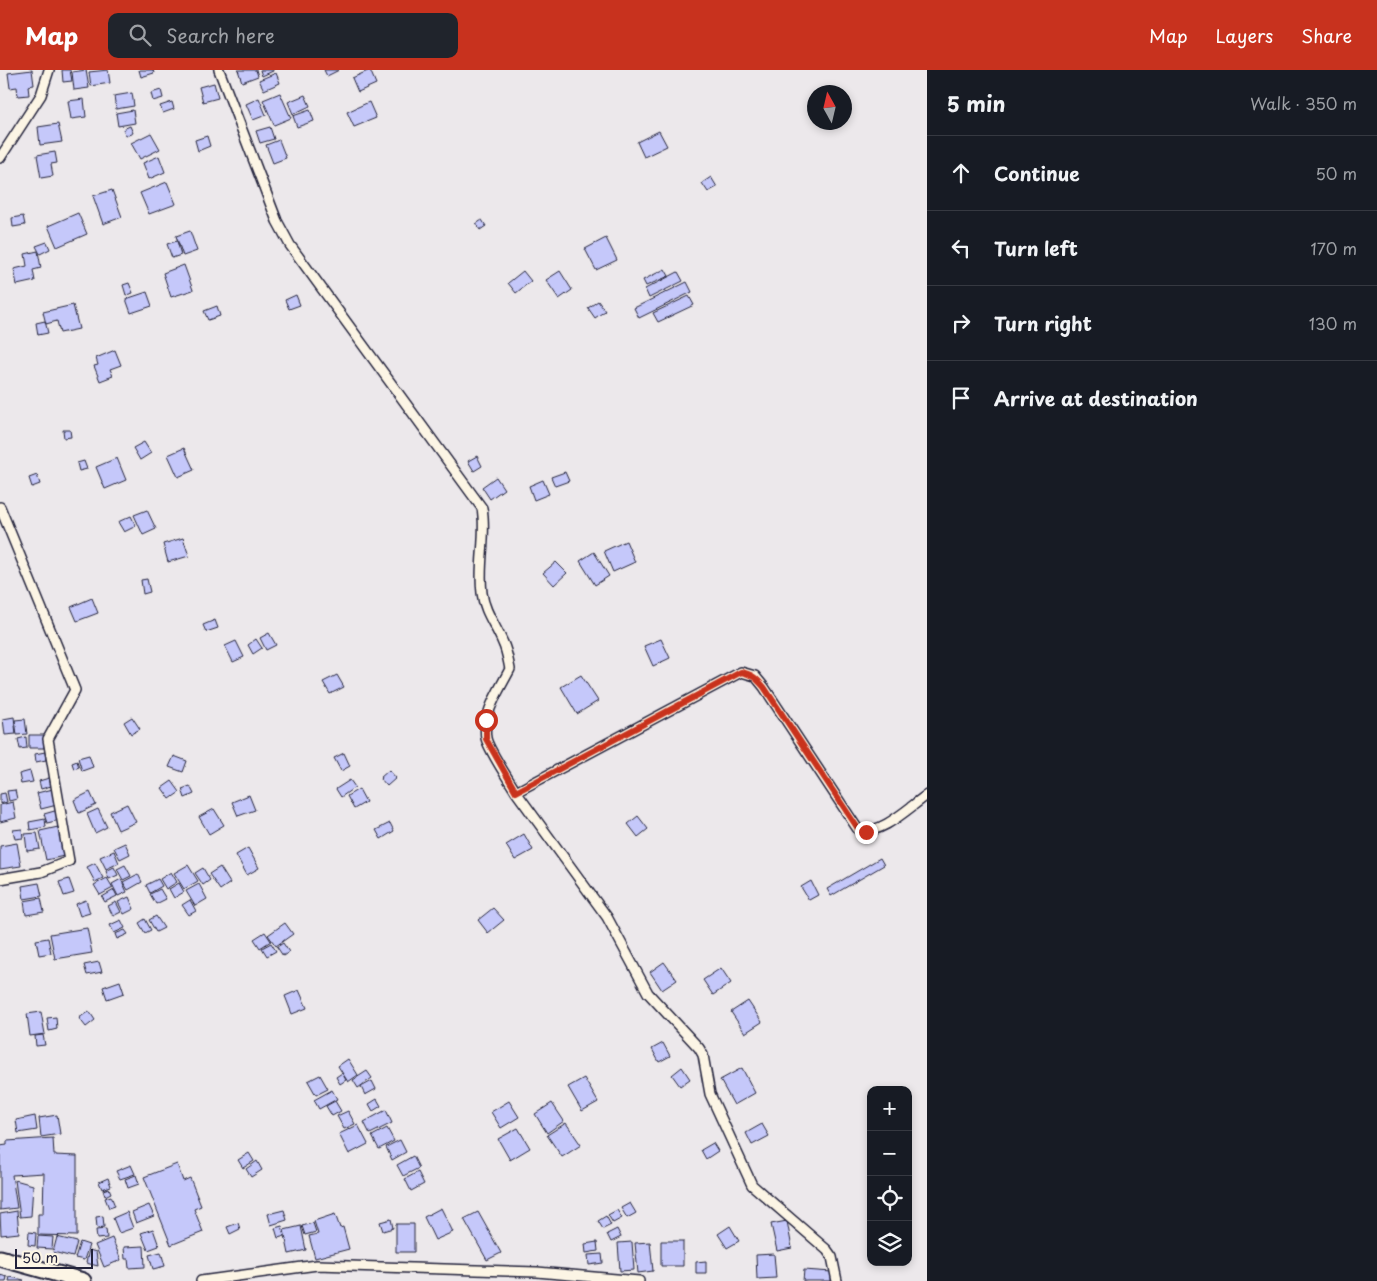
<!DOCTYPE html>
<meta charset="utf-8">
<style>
:root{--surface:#171b24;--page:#20242c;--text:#f1f3f6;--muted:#9ea1a6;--line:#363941;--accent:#c8321e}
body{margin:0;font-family:"Playpen Sans",sans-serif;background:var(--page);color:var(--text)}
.controls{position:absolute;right:15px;bottom:15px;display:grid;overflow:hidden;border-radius:10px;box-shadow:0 2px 8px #0003}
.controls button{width:45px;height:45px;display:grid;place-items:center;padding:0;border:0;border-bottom:1px solid var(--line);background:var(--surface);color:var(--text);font:25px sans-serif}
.compass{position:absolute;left:807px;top:15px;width:45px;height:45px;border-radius:50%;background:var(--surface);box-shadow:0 2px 8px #0003;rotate:352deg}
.scale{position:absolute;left:15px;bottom:12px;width:78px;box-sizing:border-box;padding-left:5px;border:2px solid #22223b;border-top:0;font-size:14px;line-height:18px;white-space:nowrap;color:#22223b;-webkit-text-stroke:4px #fcf5e5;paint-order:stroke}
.stop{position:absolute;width:15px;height:15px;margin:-11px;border:4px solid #c8321e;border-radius:50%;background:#fff}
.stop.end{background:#c8321e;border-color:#fff;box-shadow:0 1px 5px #0008}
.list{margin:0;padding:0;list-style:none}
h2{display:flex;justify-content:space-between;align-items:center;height:65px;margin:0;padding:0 20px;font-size:21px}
h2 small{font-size:16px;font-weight:400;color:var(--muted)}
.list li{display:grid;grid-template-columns:32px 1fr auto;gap:15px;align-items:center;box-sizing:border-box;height:75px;padding:0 20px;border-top:1px solid var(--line)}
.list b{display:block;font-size:19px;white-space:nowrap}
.list em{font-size:16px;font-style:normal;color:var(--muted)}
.icon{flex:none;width:28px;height:28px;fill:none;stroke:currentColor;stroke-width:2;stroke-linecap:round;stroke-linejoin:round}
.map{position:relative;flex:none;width:927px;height:1211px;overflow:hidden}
header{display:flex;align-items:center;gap:30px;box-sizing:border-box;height:70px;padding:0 25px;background:var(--accent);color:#fff}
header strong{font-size:24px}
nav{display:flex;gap:28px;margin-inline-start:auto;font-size:18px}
.search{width:350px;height:45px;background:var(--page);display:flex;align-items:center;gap:12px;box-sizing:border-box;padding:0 18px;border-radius:10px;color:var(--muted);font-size:19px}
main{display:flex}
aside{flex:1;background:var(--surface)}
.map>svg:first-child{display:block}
</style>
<header>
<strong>Map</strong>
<div class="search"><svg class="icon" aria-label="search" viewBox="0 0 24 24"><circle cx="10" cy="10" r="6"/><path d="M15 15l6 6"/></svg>Search here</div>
<nav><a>Map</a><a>Layers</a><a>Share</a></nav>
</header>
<main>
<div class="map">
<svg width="927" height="1211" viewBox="0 0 927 1211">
<rect width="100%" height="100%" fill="#ece8eb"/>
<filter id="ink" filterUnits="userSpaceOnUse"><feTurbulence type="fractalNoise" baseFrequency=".02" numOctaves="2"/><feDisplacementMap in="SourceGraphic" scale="10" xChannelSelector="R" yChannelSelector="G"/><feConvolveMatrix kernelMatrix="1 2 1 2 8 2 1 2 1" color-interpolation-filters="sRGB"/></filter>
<g filter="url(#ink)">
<!-- building -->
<path fill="#c5c8fa" stroke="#22223b" d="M32 0 34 15 28 16 29 25 18 26 17 17 10 18 8 3Z
M62 0H70L72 11 63 12Z
M86 0 89 18 74 20 72 2Z
M108 0 110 13 91 16 89 2Z
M139 0H153L154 3 141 7Z
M238 0H256L258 6 242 12Z
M260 0H273V1L262 6Z
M324 0H339L327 6Z
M370 0 376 14 358 22 352 8Z
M276 3 280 13 264 20 259 10Z
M214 13 218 28 203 32 199 17Z
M161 20 163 28 153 31 151 23Z
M132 23 134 36 116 39 114 26Z
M280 23 291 48 274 55 263 30Z
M305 25 310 36 293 44 288 32Z
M259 28 266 45 253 50 246 34Z
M84 29 86 47 71 49 68 31Z
M172 32 174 39 163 43 160 36Z
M369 32 376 48 354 57 347 42Z
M133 40 135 53 118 56 116 43Z
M310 40 314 51 297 57 293 46Z
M58 54 62 72 40 75 38 57Z
M130 56 133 63 126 66 123 59Z
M270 57 274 69 260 73 256 61Z
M659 61 667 76 644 87 637 72Z
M151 63 160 79 140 89 131 73Z
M207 66 210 76 198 81 195 70Z
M279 70 286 88 273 93 266 75Z
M55 82 57 93 51 94 53 106 41 108 37 85Z
M159 86 165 102 149 109 143 93Z
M711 107 717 117 708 122 702 113Z
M167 112 176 134 149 144 140 123Z
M112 120 122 147 103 154 93 126Z
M78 143 87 164 57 177 48 156Z
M23 146 25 155 13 157 12 148Z
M482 150 486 156 480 160 476 154Z
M190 161 197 181 183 186 176 166Z
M606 168 617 190 596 200 585 179Z
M177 171 181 185 172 188 167 174Z
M47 172 50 179 40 184 36 176Z
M38 181 41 198 33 200 35 211 17 215 14 199 27 196 25 184Z
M184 195 193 220 171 227 163 203Z
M665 199 669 206 646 216 643 210Z
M523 201 531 211 516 223 508 213Z
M560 201 572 220 559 229 546 210Z
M678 202 683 211 649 228 645 219Z
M687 212 692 222 639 248 634 238Z
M129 213 133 223 126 225 123 215Z
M147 222 152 236 131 243 126 229Z
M296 225 300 235 289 239 285 230Z
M689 226 694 235 658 252 653 243Z
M598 231 605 241 595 248 588 238Z
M73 235 79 259 60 263 57 251 46 254 43 242Z
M217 236 220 246 208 250 204 241Z
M45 251 48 263 38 265 36 253Z
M115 280 121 295 110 299 113 306 100 311 94 296 98 295 96 288Z
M63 360H70L71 367 64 368Z
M144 372 151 383 140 390 133 378Z
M184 378 194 400 178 407 168 385Z
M477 386 482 396 474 401 468 391Z
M117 388 126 410 105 419 96 397Z
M84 391 87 399 79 401 77 393Z
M565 402 569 411 555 416 551 407Z
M37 405 40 414 32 417 29 408Z
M496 407 504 419 490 429 482 417Z
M543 410 549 424 534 430 529 416Z
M147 440 156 459 143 465 134 445Z
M131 446 136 456 124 462 118 452Z
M183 468 189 486 168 492 163 474Z
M626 471 635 492 613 502 604 481Z
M594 482 609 506 595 515 580 491Z
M556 492 567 503 554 515 543 503Z
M147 509 150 522 143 524 141 510Z
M92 528 98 543 77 551 71 537Z
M215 550 218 558 206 562 203 555Z
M269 563 276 575 266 580 260 568Z
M256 569 262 578 253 584 248 575Z
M661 569 670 588 653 596 644 576Z
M236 571 244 587 233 592 225 576Z
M337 605 344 617 330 624 323 612Z
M581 605 598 631 577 644 561 617Z
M14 647 16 664 5 665 3 649Z
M132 647 140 659 131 664 124 652Z
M25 649 27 664 17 665 15 650Z
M29 665H44V678H29Z
M26 667 27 678 20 679 18 669Z
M45 682 46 690 36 692 35 684Z
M344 683 350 696 341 701 334 688Z
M89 685 93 697 82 701 78 688Z
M174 686 187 691 183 702 169 697Z
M77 691 79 697 74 699 72 693Z
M389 700 396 708 387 716 380 708Z
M30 701 33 712 21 714 19 704Z
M49 708 51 716 41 719 39 711Z
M350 710 355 717 341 727 336 719Z
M172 711 180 722 170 729 162 718Z
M190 716 194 724 185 728 182 719Z
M53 719 57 735 41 739 37 723Z
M359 719 366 732 354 739 347 726Z
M15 720 17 729 9 731 7 721Z
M90 722 96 735 79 743 74 730Z
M5 723 7 732 0 734V724Z
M249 725 255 740 238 746 232 732Z
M13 732 16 748 0 752V735Z
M127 734 136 752 118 760 110 742Z
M98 739 107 757 95 763 87 744Z
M214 739 224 755 209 764 199 747Z
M58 740 60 750 47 753 44 744Z
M638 746 648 759 638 767 628 754Z
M45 749 46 757 30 760 29 752Z
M390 753 394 761 381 769 376 760Z
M58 757 64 786 46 790 40 761Z
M22 759 23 768 15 769 13 760Z
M37 763 40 779 27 781 25 764Z
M524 764 533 780 515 790 506 775Z
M17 773 21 796 0 799V776Z
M125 773 130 784 120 789 114 778Z
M248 778 259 798 247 805 236 785Z
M114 781 119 793 106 799 100 787Z
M880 788 884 795 831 826 827 819Z
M95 793 103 808 95 812 87 797Z
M125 795 131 806 123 810 117 799Z
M188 795 198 811 184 819 174 803Z
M114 797 118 805 109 809 106 801Z
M220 797 230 813 220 820 209 804Z
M203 798 210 810 203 815 195 803Z
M171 802 177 812 166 819 160 809Z
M138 804 142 812 128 820 123 812Z
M107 808 113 818 100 825 94 815Z
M69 809 74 823 64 826 59 812Z
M121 809 127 822 118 826 112 814Z
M158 809 162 816 150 823 146 815Z
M811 811 818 825 809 830 801 817Z
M39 813 42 826 24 829 22 816Z
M179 813 184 822 174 828 169 819Z
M199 814 207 829 195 836 186 821Z
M160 819 166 829 156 834 150 824Z
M114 820 117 826 105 832 102 827Z
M129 827 134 839 124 844 118 832Z
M41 828 44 842 26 845 24 831Z
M86 830 90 843 80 846 76 834Z
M190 830 196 841 189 845 182 835Z
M116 832 121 842 113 846 108 836Z
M493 838 504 850 488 863 478 850Z
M156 846 164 858 156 862 149 850Z
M145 849 151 860 145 863 139 853Z
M121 850 125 858 114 863 110 855Z
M285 853 293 864 276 876 268 865Z
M87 858 92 883 55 889 50 864Z
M125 860 128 864 117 869 115 864Z
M265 862 271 871 260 878 254 869Z
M48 868 51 883 39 885 36 870Z
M271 873 276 881 267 886 262 878Z
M283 873 289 882 283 886 277 877Z
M99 892 102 902 87 905 84 895Z
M664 892 677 910 662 920 650 902Z
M721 898 731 913 713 925 703 910Z
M120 911 124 923 107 929 103 917Z
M299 920 307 938 292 944 285 926Z
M748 931 762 952 745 963 731 942Z
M89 941 95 950 86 957 79 948Z
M41 942 45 964 30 966 27 944Z
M56 947 57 959 49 961 47 948Z
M43 965 45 975 36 976 35 966Z
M663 973 670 986 659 992 652 979Z
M348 989 358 1005 348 1012 338 996Z
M682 997 690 1009 680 1016 672 1005Z
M742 998 755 1023 734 1035 720 1010Z
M367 1001 372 1008 358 1018 353 1010Z
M342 1003 346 1010 340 1014 336 1007Z
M320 1005 328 1019 316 1025 308 1011Z
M584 1008 598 1032 582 1041 568 1017Z
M372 1011 376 1019 365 1025 361 1017Z
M332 1020 337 1029 319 1039 314 1030Z
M377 1029 381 1036 373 1041 369 1034Z
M335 1031 341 1041 332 1046 326 1036Z
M509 1031 519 1047 501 1058 491 1042Z
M552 1033 564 1051 547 1063 535 1044Z
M386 1040 392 1053 370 1064 364 1052Z
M348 1041 355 1054 344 1059 337 1046Z
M57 1045 60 1064 41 1067 39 1048Z
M35 1046 37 1060 18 1063 16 1050Z
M566 1053 581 1075 562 1087 547 1065Z
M762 1054 769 1066 752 1075 746 1063Z
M358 1055 368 1074 349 1084 339 1064Z
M387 1058 394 1071 379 1079 372 1066Z
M518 1058 530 1078 510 1090 498 1069Z
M53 1068 54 1085 77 1086V1166L38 1165V1144H43L44 1103 12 1105 17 1138 0 1140V1076L7 1075V1071Z
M400 1070 406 1082 392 1090 386 1077Z
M713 1073 718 1081 706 1089 701 1080Z
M249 1083 254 1091 243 1098 238 1090Z
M413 1086 419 1098 403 1106 397 1095Z
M257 1091 262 1100 251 1107 246 1099Z
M177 1094 183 1111 190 1108 201 1136 194 1139 203 1162 171 1175 144 1107Z
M131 1095 135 1104 120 1109 116 1101Z
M418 1102 424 1114 411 1121 405 1109Z
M136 1105 139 1114 128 1118 125 1109Z
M108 1108 111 1116 102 1119 99 1112Z
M15 1110 33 1115 31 1146 20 1147Z
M109 1118 111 1123 105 1126 103 1120Z
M111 1126 115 1136 109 1138 105 1128Z
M630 1133 636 1143 627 1148 621 1138Z
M149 1135 154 1146 136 1153 132 1142Z
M441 1138 453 1162 435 1170 424 1147Z
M284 1140 287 1150 271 1155 268 1144Z
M617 1140 622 1148 613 1153 608 1145Z
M17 1141 19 1163 1 1165 0 1144Z
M127 1142 133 1158 119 1163 113 1148Z
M478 1142 501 1183 487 1190 464 1149Z
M335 1144 340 1158 343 1157 349 1179 315 1188 309 1166 318 1164 314 1151Z
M103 1146 104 1157 97 1158 96 1147Z
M606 1146 611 1155 603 1159 598 1151Z
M391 1149 393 1158 383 1161 380 1152Z
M787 1151 792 1178 777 1181 771 1154Z
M238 1153 240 1159 230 1164 227 1157Z
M313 1153 316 1162 305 1165 302 1156Z
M396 1154H414V1182H396Z
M282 1156 285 1166 278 1168 275 1158Z
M301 1156 306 1180 289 1184 284 1160Z
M730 1156 739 1171 727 1178 718 1164Z
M106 1159 107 1168 97 1169 96 1160Z
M153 1159 159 1176 148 1180 141 1163Z
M617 1159 621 1167 611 1172 607 1164Z
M29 1162 36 1163 35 1176 28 1175Z
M38 1166 53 1167 52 1179 37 1178Z
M57 1167 77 1172 73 1187 53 1182Z
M112 1168 121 1190 104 1197 95 1175Z
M661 1171H683V1196H661Z
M80 1172 89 1175 84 1190 75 1188Z
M597 1172 598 1181 586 1183 585 1174Z
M632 1172 634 1200 620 1201 618 1173Z
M650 1172 653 1201 638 1203 635 1173Z
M144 1176 145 1197 129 1198 128 1189H125L124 1177Z
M89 1180 96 1182 98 1196 86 1193Z
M161 1182 165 1196 153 1199 149 1185Z
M602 1184 603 1193 589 1195 588 1185Z
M774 1184 776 1208 757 1209 756 1185Z
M706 1191V1203H696V1192Z
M804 1200 832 1202 831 1211H803Z
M0 1205 7 1207 6 1211H0Z
M10 1207 24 1210 23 1211H9Z"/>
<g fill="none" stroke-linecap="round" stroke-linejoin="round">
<defs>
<path id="street" d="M219 0 277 151 290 175 482 438C487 465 478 494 482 523 484 541 496 556 503 573 507 581 508 590 510 599 500 619 482 644 486 668 488 679 509 710 516 722L741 602 755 606 764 617 859 761C883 764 908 738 927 725
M0 88 41 25 49 0
M0 437 75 620 48 669 69 791 41 802 0 809
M516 722 607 847 648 923 699 978 703 985 710 1024 752 1115 827 1180 832 1187 837 1211
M201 1211 317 1195 537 1202 639 1211"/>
<path id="primary" d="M0 1188 83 1211"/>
</defs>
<!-- street casing -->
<use href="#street" stroke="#22223b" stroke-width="12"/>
<!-- primary casing -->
<use href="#primary" stroke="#22223b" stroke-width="19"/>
<!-- street -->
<use href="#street" stroke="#fcf5e5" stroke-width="9"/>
<!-- primary -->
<use href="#primary" stroke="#fcf5e5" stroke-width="15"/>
</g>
</g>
<g fill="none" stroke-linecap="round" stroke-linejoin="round" filter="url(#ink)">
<!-- route -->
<path stroke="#c8321e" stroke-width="6" d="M486 650V669L516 722 741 602C752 604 757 609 764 617L859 760 866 762"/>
</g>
</svg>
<div class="controls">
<button>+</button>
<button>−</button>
<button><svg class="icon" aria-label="locate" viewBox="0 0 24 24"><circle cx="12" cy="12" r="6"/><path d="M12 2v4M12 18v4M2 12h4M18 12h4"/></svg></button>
<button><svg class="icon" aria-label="layers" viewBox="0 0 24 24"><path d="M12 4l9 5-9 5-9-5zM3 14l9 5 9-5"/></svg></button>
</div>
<svg class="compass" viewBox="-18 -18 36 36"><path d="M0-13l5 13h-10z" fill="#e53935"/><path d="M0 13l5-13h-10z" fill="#9ea1a6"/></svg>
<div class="scale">50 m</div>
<div class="stop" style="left:486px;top:650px"></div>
<div class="stop end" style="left:866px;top:762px"></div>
</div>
<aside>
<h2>5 min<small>Walk · 350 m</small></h2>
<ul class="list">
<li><svg class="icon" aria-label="ahead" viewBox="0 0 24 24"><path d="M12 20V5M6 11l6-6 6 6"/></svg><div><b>Continue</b></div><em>50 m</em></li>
<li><svg class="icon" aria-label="left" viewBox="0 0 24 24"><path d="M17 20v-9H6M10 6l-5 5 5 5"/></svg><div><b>Turn left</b></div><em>170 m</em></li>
<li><svg class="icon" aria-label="right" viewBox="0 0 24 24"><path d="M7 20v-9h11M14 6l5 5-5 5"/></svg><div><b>Turn right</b></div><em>130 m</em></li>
<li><svg class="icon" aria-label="arrive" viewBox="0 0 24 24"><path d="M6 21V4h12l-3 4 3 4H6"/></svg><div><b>Arrive at destination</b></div></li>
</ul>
</aside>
</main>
